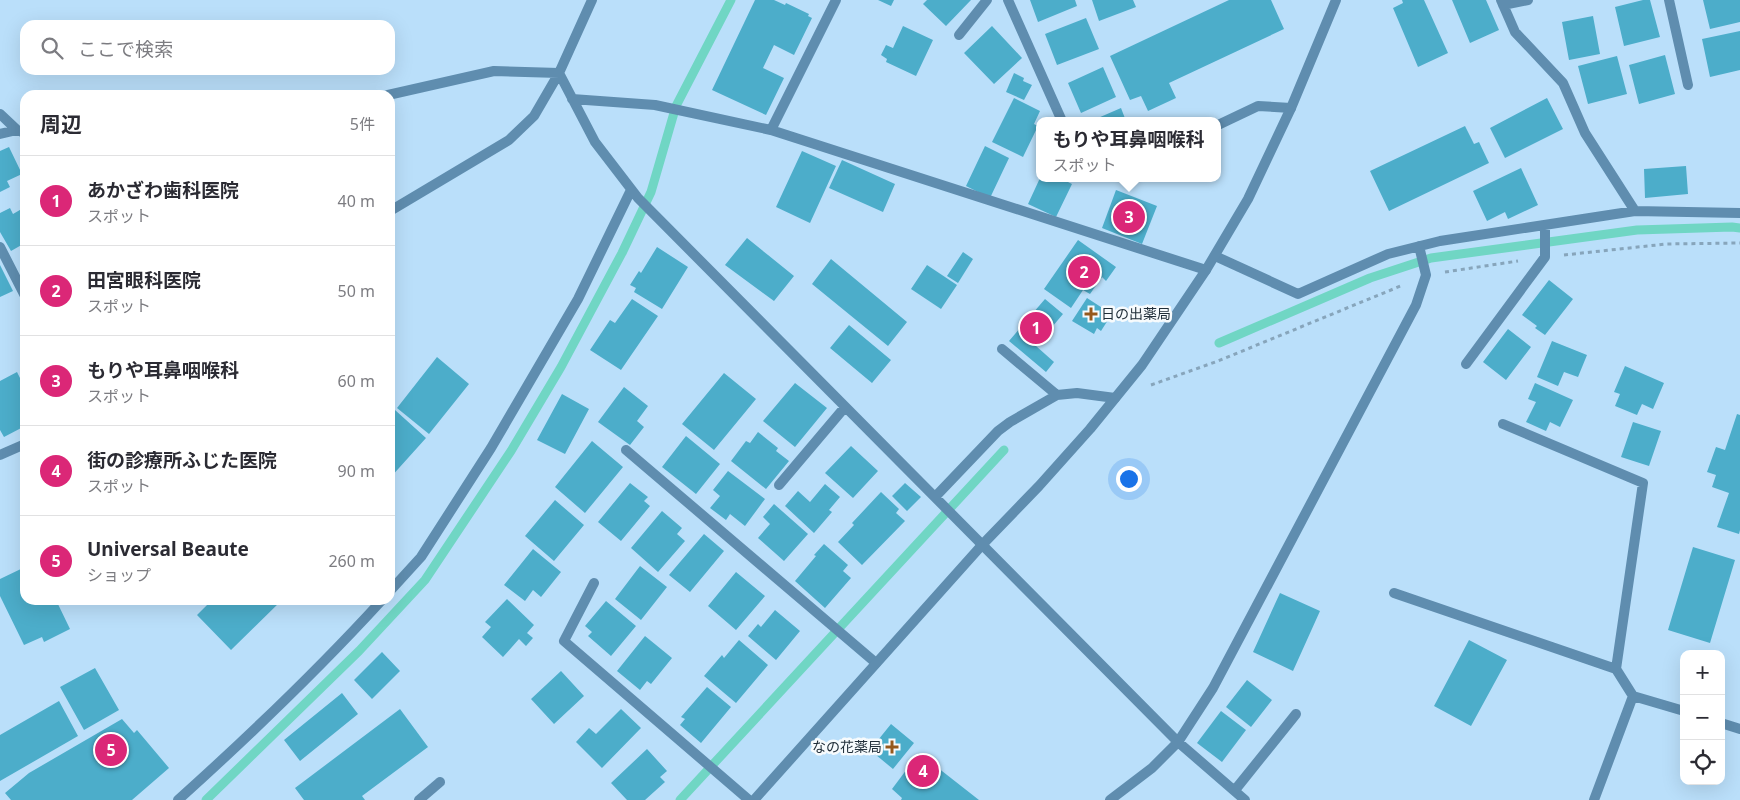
<!DOCTYPE html>
<html lang="ja">
<meta charset="utf-8">
<style>
:root{--surface:#fff;--page:#f7f7f7;--text:#2b2b33;--muted:#7c7c81;--line:#e1e1e2;--accent:#db2777}
body{margin:0;font-family:"Noto Sans","Noto Sans JP",sans-serif;background:var(--page);color:var(--text)}
.controls{position:absolute;right:15px;bottom:15px;display:grid;overflow:hidden;border-radius:10px;box-shadow:0 5px 20px #0002}
.controls button{width:45px;height:45px;display:grid;place-items:center;padding:0;border:0;border-bottom:1px solid var(--line);background:var(--surface);color:var(--text);font:25px sans-serif}
.you{position:absolute;left:1128px;top:478px;width:18px;height:18px;margin:-12px;border:4px solid #fff;border-radius:50%;background:#1a73e8;box-shadow:0 0 0 8px #1a73e833}
.badge{display:grid;place-items:center;width:32px;height:32px;border-radius:50%;background:var(--accent);color:#fff;font-size:16px;font-weight:700}
.pin{position:absolute;translate:-50% -50%;border:2px solid #fff;box-shadow:0 1px 5px #0006}
.popup{position:absolute;left:1036px;top:117px;width:185px;height:65px;box-sizing:border-box;display:grid;place-content:center;border-radius:10px;background:var(--surface);filter:drop-shadow(0 1px 4px #0005);font-size:16px;white-space:nowrap;color:var(--muted)}
.popup b{font-size:19px;color:var(--text)}
.popup::after{content:'';position:absolute;left:50%;top:100%;margin-left:-10px;border:10px solid transparent;border-top-color:var(--surface)}
.list{margin:0;padding:0;list-style:none}
h2{display:flex;justify-content:space-between;align-items:center;height:65px;margin:0;padding:0 20px;font-size:21px}
h2 small{font-size:16px;font-weight:400;color:var(--muted)}
.list li{display:grid;grid-template-columns:32px 1fr auto;gap:15px;align-items:center;box-sizing:border-box;height:90px;padding:0 20px;border-top:1px solid var(--line)}
.list b{display:block;font-size:19px;white-space:nowrap}
.list p{margin:0;font-size:16px;white-space:nowrap;color:var(--muted)}
.list em{font-size:16px;font-style:normal;color:var(--muted)}
.icon{flex:none;width:28px;height:28px;fill:none;stroke:currentColor;stroke-width:2;stroke-linecap:round;stroke-linejoin:round}
.map{position:relative;flex:none;width:1740px;height:800px;overflow:hidden}
.search{position:absolute;background:var(--surface);box-shadow:0 5px 20px #0002;left:20px;top:20px;width:375px;height:55px;display:flex;align-items:center;gap:12px;box-sizing:border-box;padding:0 18px;border-radius:15px;color:var(--muted);font-size:19px}
.panel{position:absolute;background:var(--surface);box-shadow:0 5px 20px #0002;left:20px;top:90px;width:375px;height:515px;border-radius:15px}
.map>svg:first-child{display:block}
</style>
<div class="map">
<svg width="1740" height="800" viewBox="0 0 1740 800">
<rect width="100%" height="100%" fill="#badffa"/>
<g fill="none" stroke-linecap="round" stroke-linejoin="round">
<!-- stream -->
<path stroke="#70d6c4" stroke-width="9" d="M1219 343 1370 278 1431 258 1637 230 1732 227 1740 228
M206 800 359 651 425 580 511 451 561 367 622 253 651 192 676 106 731 0
M680 800 1004 450"/>
</g>
<!-- building -->
<path fill="#4cadca" d="M755 0H774L785 5 786 3 809 14 808 16 812 18 794 55 774 45 763 68 784 78 766 115 712 90Z
M878 0H894L891 6Z
M927 0H971L946 26 923 4Z
M1030 0H1075L1077 6 1038 22Z
M1092 0H1133L1136 7 1099 21Z
M1229 0H1271L1284 29 1169 83 1176 98 1148 111 1141 96 1130 100 1110 56Z
M1402 0H1424L1448 53 1418 67 1393 8 1403 3Z
M1452 0H1486L1499 30 1470 43Z
M1643 0H1650L1660 37 1624 46 1615 7Z
M1703 0H1740V22L1710 29Z
M1593 16 1600 54 1569 60 1562 22Z
M1086 18 1099 49 1057 65 1045 34Z
M903 26 933 40 916 76 886 62 887 59 881 55 886 45 893 48Z
M992 26 1022 58 994 84 964 53Z
M1740 31V70L1710 77 1702 39Z
M1665 55 1675 94 1639 104 1629 65Z
M1617 56 1627 94 1588 104 1578 66Z
M1103 67 1116 97 1081 113 1068 83Z
M1014 73 1024 78 1023 81 1032 85 1024 100 1006 92Z
M1014 98 1040 111 1034 124 1038 126 1023 157 992 142Z
M1547 98 1563 129 1505 158 1490 128Z
M1121 108 1126 121H1091Z
M1465 126 1474 144 1479 142 1489 163 1389 211 1370 171Z
M985 146 1009 158 990 198 966 186Z
M9 147 22 174 7 181 10 187 0 192V151Z
M802 151 836 166 810 223 776 207Z
M842 160 895 184 883 212 829 188Z
M1686 166 1688 194 1645 198 1644 169Z
M1521 168 1538 205 1508 219 1505 212 1487 221 1473 191Z
M1040 178H1060L1072 184 1056 217 1028 204Z
M1116 190 1157 206 1142 244 1102 228Z
M25 207V243L11 251 0 232V213L10 208 13 214Z
M747 238 794 276 774 301 725 265Z
M1078 240 1116 267 1106 281 1102 277 1090 294 1083 290 1071 308 1044 289Z
M657 247 688 267 662 309 634 292 636 288 630 285 639 271 641 273Z
M963 252 973 259 958 283 947 276Z
M831 259 907 322 888 346 812 284Z
M0 265 13 291 0 297Z
M927 265 957 285 941 309 911 289Z
M1549 280 1573 299 1545 335 1535 328 1537 326 1522 315Z
M1087 298 1107 311 1103 317 1108 320 1101 331 1097 328 1094 334 1072 321Z
M632 299 658 316 621 370 590 350 610 320 615 323Z
M1045 299 1063 314 1036 346 1054 362 1046 372 1009 341Z
M849 325 891 360 872 383 830 348Z
M1508 329 1531 347 1506 380 1483 362Z
M1552 341 1587 355 1578 377 1564 372 1558 386 1537 377Z
M437 357 469 384 429 434 397 408Z
M1625 366 1664 383 1653 409 1642 404 1637 415 1615 406 1620 394 1614 392Z
M17 372 20 378 25 375V426L4 437 0 430V381Z
M724 373 756 399 714 450 682 424Z
M795 383 827 408 795 447 763 421Z
M1535 383 1573 400 1560 427 1550 422 1546 431 1526 422 1536 402 1528 399Z
M624 387 648 406 637 421 644 427 630 445 598 422Z
M562 394 589 409 565 454 537 440Z
M395 410 426 438 390 478V416Z
M1737 414 1740 415V530L1739 534 1717 527 1729 493 1712 487 1716 475 1707 472 1716 447 1725 450Z
M1633 422 1661 431 1649 466 1621 457Z
M758 432 778 448 776 451 789 461 766 489 731 461 746 441 750 443Z
M686 436 720 464 696 494 662 467Z
M592 441 623 467 585 513 555 487Z
M851 446 878 471 853 498 825 473Z
M728 471 765 499 745 526 730 514 726 520 710 508 720 496 713 490Z
M630 483 648 497 644 501 650 506 621 541 598 522Z
M905 483 921 497 907 511 892 496Z
M825 484 840 497 829 510 832 512 814 533 785 506 798 491 810 502Z
M881 492 899 509 896 513 905 521 862 565 838 542 854 525 852 523Z
M555 500 584 525 554 561 525 536Z
M774 504 808 534 784 561 758 538 770 524 763 517Z
M662 511 682 528 677 534 685 541 658 572 631 548Z
M704 534 724 551 690 592 669 575Z
M824 544 848 565 843 571 851 578 825 608 795 581 816 556 814 555Z
M1693 547 1735 560 1710 643 1668 630Z
M533 549 561 572 541 597 533 590 525 601 504 585Z
M640 566 667 587 641 620 615 599Z
M25 567V600H56L70 629 44 642 42 637 24 645 0 596V579Z
M736 572 765 596 736 630 708 606Z
M1280 593 1320 611 1293 671 1253 652Z
M507 599 534 625 527 633 533 638 526 646 519 639 503 657 482 637 491 627 485 622Z
M212 600H282L231 650 197 615Z
M606 601 636 626 611 656 588 636 592 632 585 626Z
M775 610 800 631 776 660 748 636 758 624 761 627Z
M645 636 672 658 651 684 647 681 640 690 617 671Z
M739 640 768 665 736 703 704 676 722 655 724 658Z
M1469 640 1507 660 1471 726 1434 706Z
M382 652 400 671 372 699 354 680Z
M95 668 119 710 84 730 60 687Z
M561 671 584 696 554 724 531 699Z
M1247 680 1272 700 1251 727 1226 707Z
M707 687 731 707 701 743 680 725 685 719 681 717Z
M342 693 358 714 300 761 284 740Z
M59 701 78 736 0 781V735Z
M400 709 428 747 362 796 365 800H304L295 788Z
M621 709 641 728 602 768 576 742 589 728 596 734Z
M1221 711 1246 730 1222 762 1197 743Z
M122 719 134 733 137 730 169 768 132 800H11L5 793 29 773Z
M891 724 914 743 893 769 870 750Z
M647 749 667 771 660 777 665 782 645 800H627L611 783Z
M919 753 979 800H901L902 798 892 789Z"/>
<g fill="none" stroke-linecap="round" stroke-linejoin="round">
<!-- path -->
<path stroke="#87a5bb" stroke-width="3" stroke-dasharray="4 4" stroke-linecap="butt" d="M1564 255 1666 244 1740 243
M1445 272 1518 261
M1151 385 1218 361 1403 285"/>
<!-- service -->
<path stroke="#5f8daf" stroke-width="10" d="M419 800 440 782"/>
<!-- minor -->
<path stroke="#5f8daf" stroke-width="10" d="M1008 0 1062 121
M1501 0 1515 32 1563 83 1585 133 1635 211
M1669 0 1688 85
M1503 5 1528 0
M959 35 987 0
M559 73 595 142 638 198 1178 742 1245 800
M388 95 494 71 559 73
M572 99 655 105 771 130 1206 270
M0 114 17 130
M1218 125 1258 106 1291 108
M771 130 836 0
M0 134 17 130 25 133
M390 211 509 140 534 116 559 73 592 0
M0 247 25 296
M1215 256 1298 294 1388 254 1440 241 1635 211 1740 213
M1002 349 1057 395
M1466 364 1545 257V225
M1503 424 1643 483 1616 669
M626 450 876 663
M0 455 25 444
M779 485 845 407
M935 497 998 431 1010 422 1057 395 1077 393 1115 398
M594 583 564 641 749 800
M390 591 421 557 491 448 578 299 631 190
M1394 593 1616 669 1633 696
M1721 723 1740 729
M1235 790 1296 714
M178 800C248 737 318 670 382 600
M1110 800 1152 768 1178 742 1213 688 1416 305 1426 275 1419 246
M1594 800 1633 696 1684 711"/>
<!-- tertiary -->
<path stroke="#5f8daf" stroke-width="10" d="M754 800 982 545 1039 486 1090 429 1142 365 1206 270 1248 199 1291 108 1336 0"/>
</g>
<!-- markers -->
<g fill="#96591c" stroke="#f7fbfd" stroke-width="2">
<path d="M1088.5 306.5h5v5h5v5h-5v5h-5v-5h-5v-5h5z"/>
<path d="M889.5 739.5h5v5h5v5h-5v5h-5v-5h-5v-5h5z"/>
</g>
<g text-anchor="middle" stroke-width="5" stroke-linejoin="round" paint-order="stroke">
<!-- poi labels -->
<g font-size="14" fill="#212f3a" stroke="#f7fbfd" text-anchor="start">
<text x="1101" y="319">日の出薬局</text>
<text x="882" y="752" text-anchor="end">なの花薬局</text>
</g>
</g>
</svg>
<div class="controls">
<button>+</button>
<button>−</button>
<button><svg class="icon" aria-label="locate" viewBox="0 0 24 24"><circle cx="12" cy="12" r="6"/><path d="M12 2v4M12 18v4M2 12h4M18 12h4"/></svg></button>
</div>
<div class="you"></div>
<div class="pin badge" style="left:1036px;top:328px">1</div>
<div class="pin badge" style="left:1084px;top:272px">2</div>
<div class="pin badge" style="left:1129px;top:217px">3</div>
<div class="popup"><b>もりや耳鼻咽喉科</b>スポット</div>
<div class="pin badge" style="left:923px;top:771px">4</div>
<div class="pin badge" style="left:111px;top:750px">5</div>
<div class="search"><svg class="icon" aria-label="search" viewBox="0 0 24 24"><circle cx="10" cy="10" r="6"/><path d="M15 15l6 6"/></svg>ここで検索</div>
<section class="panel">
<h2>周辺<small>5件</small></h2>
<ul class="list">
<li><span class="badge">1</span><div><b>あかざわ歯科医院</b><p>スポット</p></div><em>40 m</em></li>
<li><span class="badge">2</span><div><b>田宮眼科医院</b><p>スポット</p></div><em>50 m</em></li>
<li><span class="badge">3</span><div><b>もりや耳鼻咽喉科</b><p>スポット</p></div><em>60 m</em></li>
<li><span class="badge">4</span><div><b>街の診療所ふじた医院</b><p>スポット</p></div><em>90 m</em></li>
<li><span class="badge">5</span><div><b>Universal Beaute</b><p>ショップ</p></div><em>260 m</em></li>
</ul>
</section>
</div>
